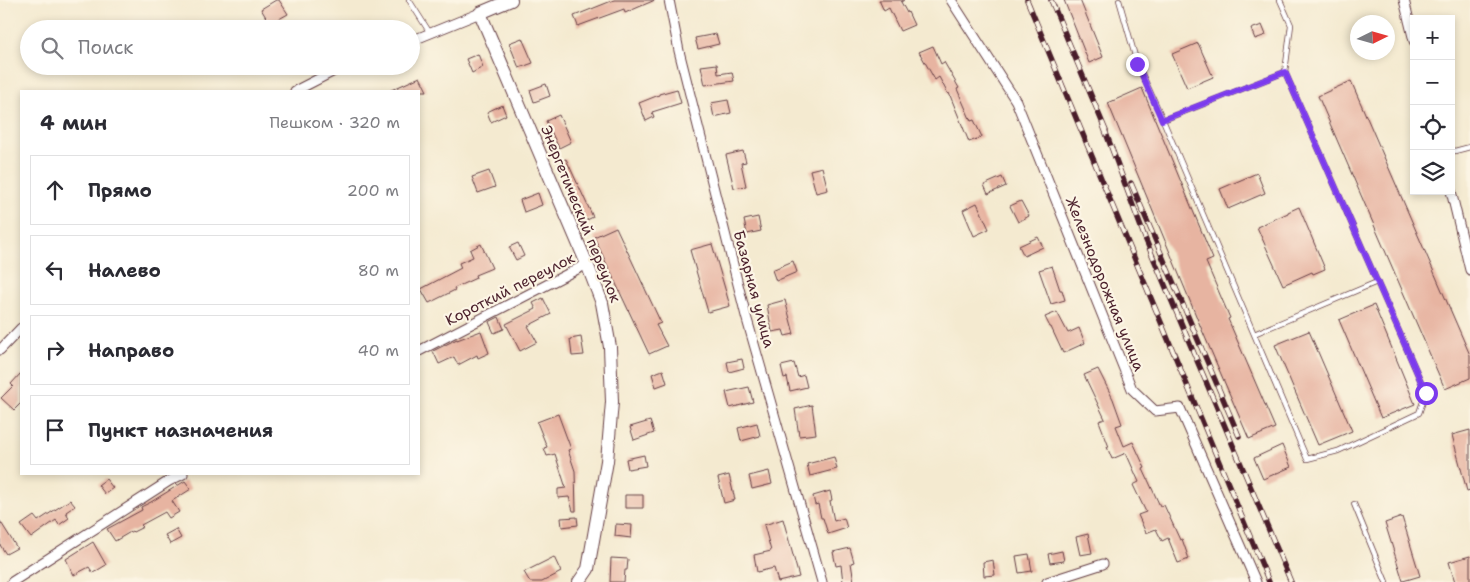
<!DOCTYPE html>
<html lang="ru">
<meta charset="utf-8">
<style>
:root{--surface:#fff;--page:#f2f2f3;--text:#2b2b33;--muted:#7c7c81;--line:#e1e1e2}
body{margin:0;font-family:"Shantell Sans",sans-serif;background:var(--page);color:var(--text)}
.controls{position:absolute;right:15px;top:15px;display:grid;overflow:hidden;border-radius:0px;box-shadow:0 2px 8px #0003}
.controls button{width:45px;height:45px;display:grid;place-items:center;padding:0;border:0;border-bottom:1px solid var(--line);background:var(--surface);color:var(--text);font:25px sans-serif}
.compass{position:absolute;left:1350px;top:15px;width:45px;height:45px;border-radius:50%;background:var(--surface);box-shadow:0 2px 8px #0003;rotate:85deg}
.stop{position:absolute;width:15px;height:15px;margin:-11px;border:4px solid #7c3aed;border-radius:50%;background:#fff}
.stop.end{background:#7c3aed;border-color:#fff;box-shadow:0 1px 5px #0008}
.list{margin:0;padding:0;list-style:none}
h2{display:flex;justify-content:space-between;align-items:center;height:65px;margin:0;padding:0 20px;font-size:21px}
h2 small{font-size:16px;font-weight:400;color:var(--muted)}
.list li{display:grid;grid-template-columns:32px 1fr auto;gap:15px;align-items:center;box-sizing:border-box;height:70px;margin:0 10px 10px;padding:0 10px;border:1px solid var(--line);border-radius:0px}
.list b{display:block;font-size:19px;white-space:nowrap}
.list em{font-size:16px;font-style:normal;color:var(--muted)}
.icon{flex:none;width:28px;height:28px;fill:none;stroke:currentColor;stroke-width:2;stroke-linecap:round;stroke-linejoin:round}
.map{position:relative;flex:none;width:1470px;height:582px;overflow:hidden}
.search{position:absolute;background:var(--surface);box-shadow:0 2px 8px #0003;left:20px;top:20px;width:400px;height:55px;display:flex;align-items:center;gap:12px;box-sizing:border-box;padding:0 18px;border-radius:28px;color:var(--muted);font-size:19px}
.panel{position:absolute;background:var(--surface);box-shadow:0 2px 8px #0003;left:20px;top:90px;width:400px;height:385px;border-radius:0px}
.map>svg:first-child{display:block}
</style>
<div class="map">
<svg width="1470" height="582" viewBox="0 0 1470 582">
<rect width="100%" height="100%" fill="#fcf5e5"/>
<filter id="ink" filterUnits="userSpaceOnUse"><feTurbulence type="fractalNoise" baseFrequency=".02" numOctaves="2"/><feDisplacementMap in="SourceGraphic" scale="10" xChannelSelector="R" yChannelSelector="G"/><feConvolveMatrix kernelMatrix="1 2 1 2 8 2 1 2 1" color-interpolation-filters="sRGB"/></filter>
<filter id="wash" filterUnits="userSpaceOnUse"><feTurbulence type="fractalNoise" baseFrequency=".0096" numOctaves="4" result="noise"/><feDisplacementMap in="SourceGraphic" scale="20" xChannelSelector="R" yChannelSelector="G"/><feGaussianBlur stdDeviation="1.12" result="paint"/><feColorMatrix in="noise" values="0 0 0 0 0 0 0 0 0 0 0 0 0 0 0 0 0 1.4 0 .05"/><feComposite in="paint" operator="in"/></filter>
<g filter="url(#wash)">
<rect width="100%" height="100%" fill="#f4ead0"/>
<g id="blocks">
<!-- building -->
<path fill="#e7b4a1" d="M276 0H279L288 14 270 24 261 9Z
M614 0H655L625 13 624 9 578 26 574 16Z
M879 0H904L901 2 907 13 908 12 914 25 900 31 889 8 884 11Z
M1064 0H1080L1103 57 1089 63Z
M1262 25 1266 35 1255 39 1251 29Z
M716 34 719 44 698 49 695 38Z
M522 38 533 63 519 68 509 43Z
M1198 43 1213 77 1187 88 1172 54Z
M933 46 941 64 944 62 959 88 957 89 971 121 974 120 982 137 969 142 949 93 948 94 939 77 935 80 922 57 919 52Z
M478 54 483 67 472 73 466 59Z
M717 64 718 74 732 72 734 81 705 85 701 66Z
M420 77 427 91H389Z
M1351 81 1470 355V378L1445 389 1318 96Z
M546 84 550 96 534 102 530 90Z
M1142 88 1213 259 1206 262 1230 318 1228 319 1275 428 1249 439 1202 330 1108 103Z
M677 89 681 103 652 112 654 117 646 121 639 103 659 95V94Z
M728 100 731 113 714 117 711 103Z
M502 105 506 115 491 122 487 112Z
M559 115 571 142 559 148 546 121Z
M743 151 746 162 741 163 746 186 734 188 726 155Z
M566 159 593 217 585 221 558 162Z
M822 167 828 190 816 193 810 170Z
M489 171 495 187 478 193 472 177Z
M1257 173 1265 193 1228 209 1220 189Z
M1002 177 1006 186 988 194 984 185Z
M538 193 542 205 524 212 520 200Z
M1021 201 1029 216 1018 222 1010 206Z
M977 203 989 229 974 236 963 210Z
M1299 207 1325 269 1313 274 1312 272 1283 285 1257 227 1288 213V212Z
M758 217 761 231 747 234 744 220Z
M616 227 661 323 656 325 667 346 649 354 594 237Z
M1038 237 1043 247 1024 256 1019 246Z
M518 243 524 256 516 260 509 247Z
M481 244 492 268 475 275 476 278 454 288 455 290 429 303 421 289 461 268 459 263 473 257 470 250Z
M712 244 730 306 708 312 690 250Z
M793 261 797 272 776 281 772 270Z
M1052 266 1060 290H1062L1065 300 1051 304 1039 270Z
M543 298 551 314 528 326 537 342 520 351 506 324 536 309 533 303Z
M785 300 794 334 785 336 783 330 772 332 767 305Z
M1374 305 1415 404 1381 418 1339 320Z
M1057 312 1068 333 1079 328 1085 343 1063 353 1051 327H1050L1045 317Z
M499 317 504 329 494 333 489 322Z
M481 331 489 353 478 358 477 355 458 365 454 357 439 364 433 351 457 339V340Z
M1309 331 1352 431 1318 445 1275 345Z
M581 337 584 355 572 356 570 339Z
M742 359 744 368 729 372 727 362Z
M794 363 798 377 804 375 807 387 790 391 787 377 784 378 781 366Z
M1098 369 1113 399 1122 424 1116 426 1124 446 1133 442 1145 468 1143 469 1160 506 1164 505 1180 540 1182 539 1189 559 1178 563 1168 538 1162 541 1156 529 1146 533 1138 515 1146 512 1133 485 1139 482 1126 453 1112 459 1107 447H1109L1099 421 1105 419 1084 375Z
M663 370 667 383 656 387 652 374Z
M21 373V403L14 410 1 398 13 386 11 384Z
M749 387 753 402 730 408 726 392Z
M812 405 816 434 799 436 795 409Z
M558 414 571 449 568 450 575 471 576 511H573L569 497 558 498V489L566 488 555 454 547 456 544 448 547 447 537 422Z
M650 421 654 433 634 440 630 427Z
M757 423 760 436 741 441 738 428Z
M1470 430V490L1467 491 1452 435Z
M1282 445 1291 467 1263 479 1254 458Z
M644 455 646 466 628 469 626 459Z
M834 457 837 469 810 476 807 464Z
M769 471 772 484 752 489 749 476Z
M729 475 735 500 724 503 718 478Z
M106 479 113 488 105 494 98 485Z
M185 481 191 489 172 501 179 512 169 518 165 512 141 525 143 527 133 532 132 531 115 541 107 529 142 510 141 507 151 502Z
M830 491 832 500 830 501 834 521 844 518 847 528 828 534 823 518H821L818 504 815 505 813 496Z
M625 495H643V508H625Z
M70 500 75 506 66 512 69 518 59 525 56 520 31 538 21 525 34 516 38 521Z
M577 517 578 525 562 527 561 518Z
M1402 517 1420 576 1403 581 1385 523Z
M783 519 799 577 778 582 774 568 757 572 754 555 771 551 764 525Z
M0 521 17 548 6 554 0 545Z
M616 524 632 525 631 538 615 536Z
M176 529 181 538 170 544 165 535Z
M1088 534 1092 553 1080 555 1076 537Z
M93 542 106 565 93 573 89 567 74 575 66 559Z
M850 548 854 562 851 563 854 582H843L841 565 836 566 833 552Z
M1062 551 1064 561 1050 563 1048 554Z
M1029 554 1032 571 1019 573 1016 556Z
M1470 556V582H1455L1449 562Z
M554 557 561 572 542 582H530L524 572Z
M611 558 628 559 627 570H625L624 582H610Z
M993 560 995 575 984 576 983 562Z"/>
</g>
</g>
<g filter="url(#ink)">
<use href="#blocks" fill-opacity="0" stroke="#643d44" stroke-width="1"/>
<g fill="none" stroke-linecap="round" stroke-linejoin="round">
<defs>
<path id="lane" d="M409 0 430 33
M1119 0 1137 63 1163 120 1307 459 1338 451 1419 413 1426 393 1285 72 1291 25 1280 0
M1163 120 1285 72
M1451 152 1470 147
M1254 334 1377 282
M1354 504 1386 582"/>
<path id="street" d="M669 0 679 51 746 316 822 582
M951 0 1016 101 1132 389 1155 411 1180 408 1256 582
M1404 0 1414 41
M411 41 480 13
M295 91 332 72 347 66
M1451 191 1470 270
M0 350 21 328
M419 351 587 264
M12 582 169 481 183 474
M1047 582 1103 564"/>
<path id="secondary" d="M511 0 480 13 587 264 602 303 610 347 612 402 607 461 588 569 579 582"/>
</defs>
<!-- lane casing -->
<use href="#lane" stroke="#643d44" stroke-width="6"/>
<!-- street casing -->
<use href="#street" stroke="#643d44" stroke-width="11"/>
<!-- secondary casing -->
<use href="#secondary" stroke="#643d44" stroke-width="14"/>
<!-- lane -->
<use href="#lane" stroke="#fff" stroke-width="4.5"/>
<!-- street -->
<use href="#street" stroke="#fff" stroke-width="9"/>
<!-- secondary -->
<use href="#secondary" stroke="#fff" stroke-width="12"/>
<defs>
<path id="rail" d="M1027 0 1269 582
M1051 0 1106 131
M1103 125 1145 238 1291 582
M1131 183 1239 436"/>
</defs>
<!-- rail casing -->
<use href="#rail" stroke="#4a1f2b" stroke-width="5.5"/>
<!-- rail -->
<use href="#rail" stroke="#fcf5e5" stroke-width="4" stroke-dasharray="11" stroke-linecap="butt"/>
</g>
</g>
<g fill="none" stroke-linecap="round" stroke-linejoin="round" filter="url(#ink)">
<!-- route -->
<path stroke="#7c3aed" stroke-width="6" d="M1137 64 1162 120 1285 72 1426 393"/>
</g>
<g text-anchor="middle" stroke-width="4.5" stroke-linejoin="round" paint-order="stroke">
<!-- street labels -->
<g font-size="15" fill="#4a1f2b" stroke="#fcf5e5">
<text transform="translate(581 214) rotate(68)" y="5">Энергетический переулок</text>
<text transform="translate(1105 284) rotate(68)" y="5">Железнодорожная улица</text>
<text transform="translate(510 289) rotate(-27)" y="5">Короткий переулок</text>
<text transform="translate(754 289) rotate(75)" y="5">Базарная улица</text>
</g>
</g>
</svg>
<div class="controls">
<button>+</button>
<button>−</button>
<button><svg class="icon" aria-label="locate" viewBox="0 0 24 24"><circle cx="12" cy="12" r="6"/><path d="M12 2v4M12 18v4M2 12h4M18 12h4"/></svg></button>
<button><svg class="icon" aria-label="layers" viewBox="0 0 24 24"><path d="M12 4l9 5-9 5-9-5zM3 14l9 5 9-5"/></svg></button>
</div>
<svg class="compass" viewBox="-18 -18 36 36"><path d="M0-13l5 13h-10z" fill="#e53935"/><path d="M0 13l5-13h-10z" fill="#7c7c81"/></svg>
<div class="stop" style="left:1426px;top:393px"></div>
<div class="stop end" style="left:1137px;top:64px"></div>
<div class="search"><svg class="icon" aria-label="search" viewBox="0 0 24 24"><circle cx="10" cy="10" r="6"/><path d="M15 15l6 6"/></svg>Поиск</div>
<section class="panel">
<h2>4 мин<small>Пешком · 320 m</small></h2>
<ul class="list">
<li><svg class="icon" aria-label="ahead" viewBox="0 0 24 24"><path d="M12 20V5M6 11l6-6 6 6"/></svg><div><b>Прямо</b></div><em>200 m</em></li>
<li><svg class="icon" aria-label="left" viewBox="0 0 24 24"><path d="M17 20v-9H6M10 6l-5 5 5 5"/></svg><div><b>Налево</b></div><em>80 m</em></li>
<li><svg class="icon" aria-label="right" viewBox="0 0 24 24"><path d="M7 20v-9h11M14 6l5 5-5 5"/></svg><div><b>Направо</b></div><em>40 m</em></li>
<li><svg class="icon" aria-label="arrive" viewBox="0 0 24 24"><path d="M6 21V4h12l-3 4 3 4H6"/></svg><div><b>Пункт назначения</b></div></li>
</ul>
</section>
</div>
